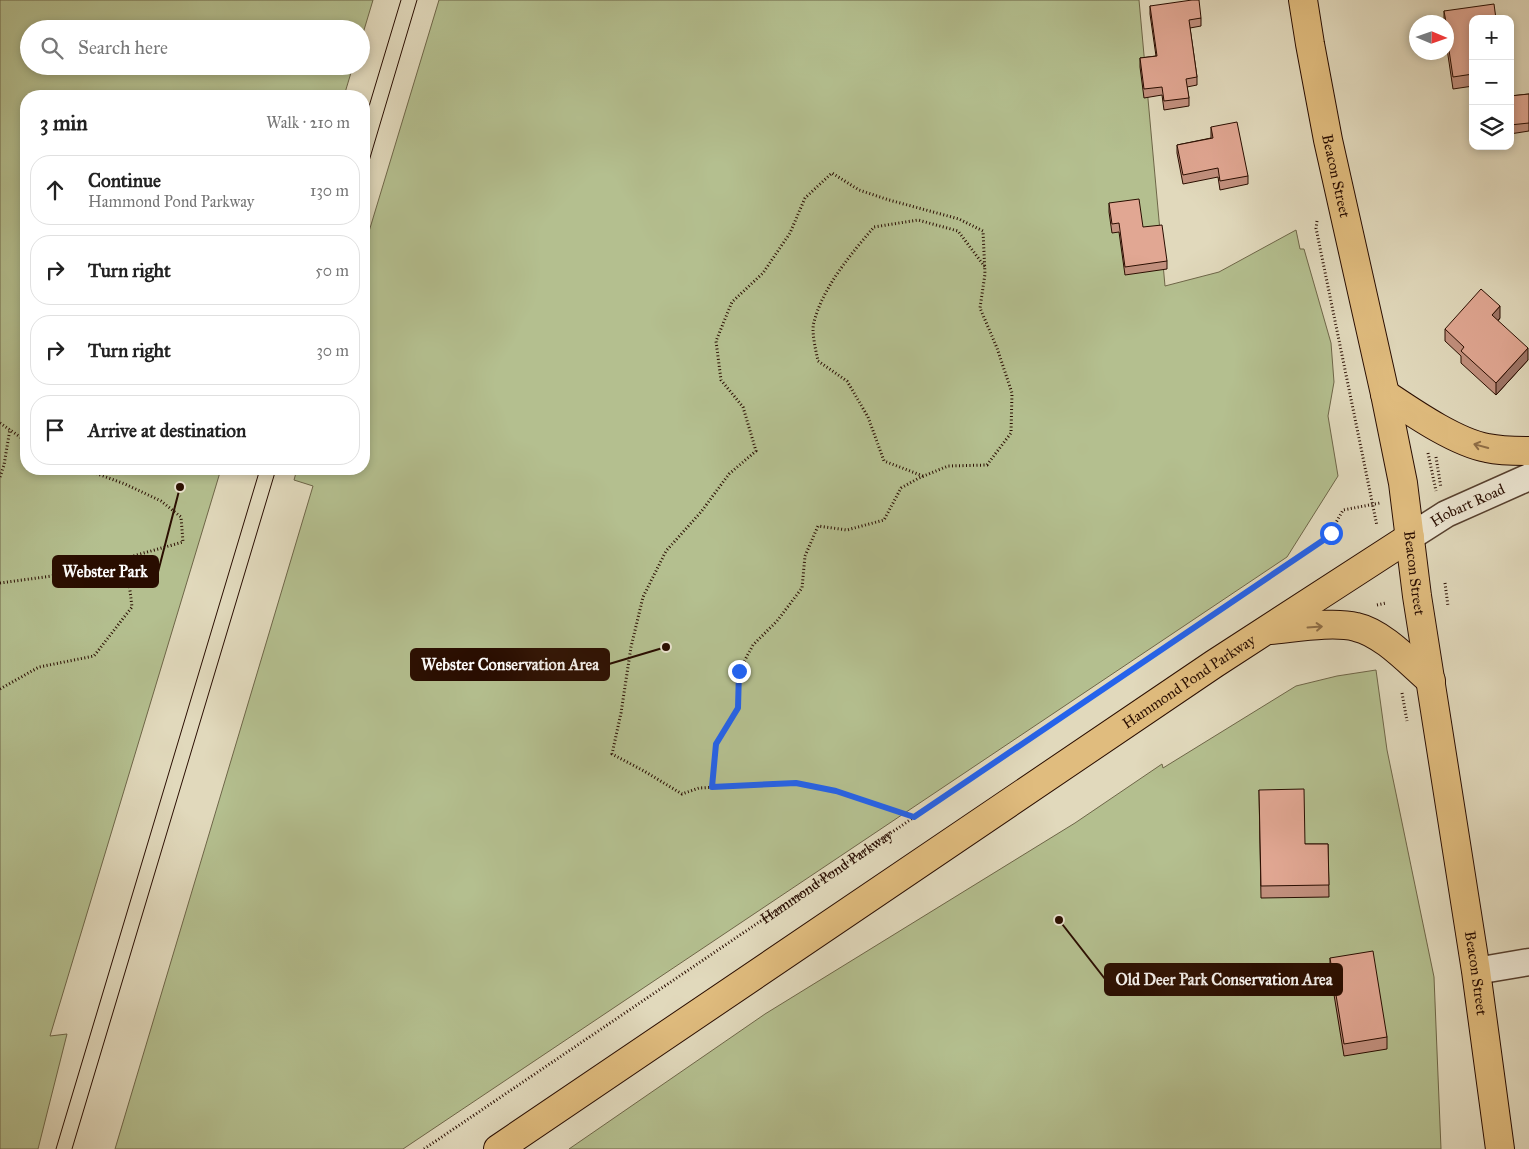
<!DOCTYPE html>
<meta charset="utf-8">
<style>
:root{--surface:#fff;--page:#f2f2f2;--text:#222;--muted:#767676;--line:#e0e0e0}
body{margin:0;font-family:"IM FELL Great Primer",serif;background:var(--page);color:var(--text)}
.controls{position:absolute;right:15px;top:15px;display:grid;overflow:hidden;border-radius:10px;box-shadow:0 2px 8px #0003}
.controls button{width:45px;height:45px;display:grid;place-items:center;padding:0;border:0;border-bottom:1px solid var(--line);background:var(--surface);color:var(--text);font:25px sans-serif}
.compass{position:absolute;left:1409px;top:15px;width:45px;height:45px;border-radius:50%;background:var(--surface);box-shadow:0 2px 8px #0003;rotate:92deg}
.stop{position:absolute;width:15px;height:15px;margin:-11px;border:4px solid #2563eb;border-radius:50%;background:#fff}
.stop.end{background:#2563eb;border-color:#fff;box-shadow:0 1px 5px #0008}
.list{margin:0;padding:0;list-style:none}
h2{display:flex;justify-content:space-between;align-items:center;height:65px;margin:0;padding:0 20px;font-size:21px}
h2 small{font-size:16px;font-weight:400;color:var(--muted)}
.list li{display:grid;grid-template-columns:32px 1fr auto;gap:15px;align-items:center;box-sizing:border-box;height:70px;margin:0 10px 10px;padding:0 10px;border:1px solid var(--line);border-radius:20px}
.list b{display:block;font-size:19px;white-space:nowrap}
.list p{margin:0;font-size:16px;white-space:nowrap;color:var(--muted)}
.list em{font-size:16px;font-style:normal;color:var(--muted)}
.icon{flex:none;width:28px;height:28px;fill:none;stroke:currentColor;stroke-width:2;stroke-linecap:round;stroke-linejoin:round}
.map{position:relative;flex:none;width:1529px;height:1149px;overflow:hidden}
.search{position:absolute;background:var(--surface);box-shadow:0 2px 8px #0003;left:20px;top:20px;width:350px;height:55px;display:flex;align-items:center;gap:12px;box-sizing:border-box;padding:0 18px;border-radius:28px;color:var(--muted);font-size:19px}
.panel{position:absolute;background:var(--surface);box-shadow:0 2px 8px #0003;left:20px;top:90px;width:350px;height:385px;border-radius:20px}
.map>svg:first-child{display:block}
</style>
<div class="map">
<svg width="1529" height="1149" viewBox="0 0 1529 1149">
<rect width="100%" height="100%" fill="#e1d9bc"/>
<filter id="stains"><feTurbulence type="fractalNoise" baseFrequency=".004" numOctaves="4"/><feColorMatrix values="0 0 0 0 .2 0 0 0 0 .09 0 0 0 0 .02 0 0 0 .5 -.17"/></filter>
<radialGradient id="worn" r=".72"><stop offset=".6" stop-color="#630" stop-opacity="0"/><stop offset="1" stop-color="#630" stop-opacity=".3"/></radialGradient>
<!-- green -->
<path fill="#b4bf8f" stroke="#6e6648" d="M0 0H373L361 40V29H29V66H353L344 96H26V469H221L50 1036 67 1034 38 1149H0Z
M439 0H1139L1165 286 1219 272 1296 230 1300 249H1304L1331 343 1334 382 1328 416 1338 476 1287 557 403 1149H115L313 486 294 480 297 469H364V248Z
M1376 670 1387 750 1434 977 1441 1149H569L765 1014 1075 823 1162 764 1163 768 1296 686 1337 676Z"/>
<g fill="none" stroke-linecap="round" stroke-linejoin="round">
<defs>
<g id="street">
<path id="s2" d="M1410 537 1446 514 1529 477"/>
<path d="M1476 971 1529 962"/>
</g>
<g id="primary">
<path id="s3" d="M1303 0 1310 44 1328 140 1385 394 1403 483 1417 596 1476 971 1500 1149"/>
<path d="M1385 394C1412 412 1455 442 1487 448 1501 451 1515 451 1529 451"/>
<path d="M1270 630C1294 628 1333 621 1356 627 1383 633 1410 663 1431 681"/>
<path id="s4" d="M498 1149 1214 664 1410 537"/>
</g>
</defs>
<!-- street casing -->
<use href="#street" stroke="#57402f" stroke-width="29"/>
<!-- primary casing -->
<use href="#primary" stroke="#290d00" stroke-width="30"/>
<!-- path -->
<g stroke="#290d00" stroke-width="3" stroke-dasharray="1 2.5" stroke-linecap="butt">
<path d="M1317 221 1316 228 1377 526"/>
<path d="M0 423 26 441"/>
<path d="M1428 453 1436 491"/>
<path d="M1436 457 1441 488"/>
<path d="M923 476 884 461 868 417 847 381 818 361C816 351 811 331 814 322 823 287 851 254 874 227L918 220 958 231 985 267"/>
<path d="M0 477 4 465 10 429"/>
<path d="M0 583 52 576 126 558 183 542 181 517 161 501 125 484 84 469"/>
<path d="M1445 583 1448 606"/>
<path d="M1377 605 1386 603"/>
<path d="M0 689 39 667 94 656 132 607 126 558"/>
<path d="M1402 693 1407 721"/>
<path d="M712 787 717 744 738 708 739 671 753 645 777 621 802 588 805 556 818 526 847 530 884 520 901 488 919 478 948 466 987 465 1011 433 1012 393 997 348 980 308 985 274 983 231 959 219 889 200 859 190 832 173 805 198 790 233 763 273 732 302 716 341 721 380 743 407 756 451 729 474 701 512 666 551 643 597 631 647 621 713 612 754 644 771 682 794 699 788 796 783 836 791 914 817"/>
<path id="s1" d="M424 1149 1328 537 1343 510 1380 503"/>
</g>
<!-- street -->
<use href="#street" stroke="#ece6d3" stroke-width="26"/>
<!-- primary -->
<use href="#primary" stroke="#e0bc7e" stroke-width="28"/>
<!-- tram -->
<path stroke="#290d00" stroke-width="1" d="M364 123 401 0
M364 178 417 0
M56 1149 260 469
M72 1149 276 469"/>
</g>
<!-- wall -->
<path fill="#c2907e" stroke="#290d00" d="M1150 6 1201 18V26L1190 28 1197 77V85L1187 87 1189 98V106L1164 110 1162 95 1144 98 1140 67V58L1156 56 1150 14Z
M1444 11 1473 19V86L1453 89 1446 42V22H1444Z
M1529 94V131L1510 134V96Z
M1211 127 1248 176V184L1220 190 1218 177 1183 184 1177 153V145L1211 138Z
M1109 203 1143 227 1167 261V269L1125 275 1119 232 1112 233 1109 212Z
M1500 318 1498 321 1528 360 1496 395 1461 363V356L1445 341V329Z
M1259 790 1305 844H1328L1329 897 1261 898Z
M1330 958 1387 1037V1049L1344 1056 1330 970Z"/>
<!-- shaded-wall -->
<path fill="#9e7567" stroke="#290d00" d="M1500 306V318L1492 327V315Z
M1528 348V360L1496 395V383Z"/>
<!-- building -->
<path fill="#e1a793" stroke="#290d00" d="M1192 0H1199L1201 18 1189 20 1197 77 1186 79 1189 98 1164 101 1162 87 1144 89 1140 58 1157 56 1150 6Z
M1494 4 1496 19H1473V74L1453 77 1446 30V22L1444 11Z
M1529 94V123L1510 125V96Z
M1237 122 1248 176 1220 181 1218 168 1183 175 1177 145 1213 138 1211 127Z
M1139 199 1143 227 1162 225 1167 261 1125 267 1119 223 1112 224 1109 203Z
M1481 289 1500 306 1492 315 1528 348 1496 383 1461 351 1464 347 1445 329Z
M1304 789 1305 844H1328L1329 885 1261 886 1259 790Z
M1373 951 1387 1037 1344 1044 1330 958Z"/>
<!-- one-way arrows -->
<defs><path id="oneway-shaft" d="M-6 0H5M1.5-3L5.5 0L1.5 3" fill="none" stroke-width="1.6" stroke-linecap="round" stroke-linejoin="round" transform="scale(1.25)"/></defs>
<g stroke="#8e6d45">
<use href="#oneway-shaft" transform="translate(1481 446) rotate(-165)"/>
<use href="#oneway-shaft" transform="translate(1315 627) rotate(-4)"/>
</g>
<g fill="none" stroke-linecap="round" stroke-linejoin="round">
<!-- route -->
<path stroke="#2563eb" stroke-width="6" d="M739 671 738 708 716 744 712 787 796 783 836 791 914 817 1328 537 1331 533"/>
</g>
<g text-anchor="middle" stroke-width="4" stroke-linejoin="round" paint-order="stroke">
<!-- street labels -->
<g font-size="15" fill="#290d00" stroke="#ece6d3">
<text dy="5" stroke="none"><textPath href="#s3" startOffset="179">Beacon Street</textPath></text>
<text dy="5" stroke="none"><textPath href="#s2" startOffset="66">Hobart Road</textPath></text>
<text dy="5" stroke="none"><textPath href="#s3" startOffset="584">Beacon Street</textPath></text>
<text dy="5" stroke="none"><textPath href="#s4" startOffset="834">Hammond Pond Parkway</textPath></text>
<text dy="5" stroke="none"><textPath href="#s1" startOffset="486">Hammond Pond Parkway</textPath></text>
<text dy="5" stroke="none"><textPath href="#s3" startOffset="989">Beacon Street</textPath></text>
</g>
</g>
<!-- callouts -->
<path fill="none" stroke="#290d00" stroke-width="2" d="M180 487L158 572M666 647L609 664M1059 920L1105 979"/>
<g fill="#290d00" stroke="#ece6d3" stroke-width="2">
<circle cx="180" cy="487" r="5"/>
<circle cx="666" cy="647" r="5"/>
<circle cx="1059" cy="920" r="5"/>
</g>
<g fill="#290d00" stroke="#290d00" stroke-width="2">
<rect x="53" y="556" width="105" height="31" rx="5"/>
<rect x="411" y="649" width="198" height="31" rx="5"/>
<rect x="1105" y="964" width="237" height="31" rx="5"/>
</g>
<g font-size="16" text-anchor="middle" font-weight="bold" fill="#fff">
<text x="105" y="577">Webster Park</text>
<text x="510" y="670">Webster Conservation Area</text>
<text x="1224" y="985">Old Deer Park Conservation Area</text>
</g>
<rect width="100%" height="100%" filter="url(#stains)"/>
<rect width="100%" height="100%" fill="url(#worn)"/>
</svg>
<div class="controls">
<button>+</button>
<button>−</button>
<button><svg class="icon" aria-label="layers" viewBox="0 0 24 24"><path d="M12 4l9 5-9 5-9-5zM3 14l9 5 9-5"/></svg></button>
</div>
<svg class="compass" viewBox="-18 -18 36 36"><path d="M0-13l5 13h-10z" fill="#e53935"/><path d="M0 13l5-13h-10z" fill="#767676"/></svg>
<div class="stop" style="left:1331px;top:533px"></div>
<div class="stop end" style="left:739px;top:671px"></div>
<div class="search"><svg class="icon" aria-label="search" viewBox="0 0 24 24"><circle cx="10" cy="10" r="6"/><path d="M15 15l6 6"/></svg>Search here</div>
<section class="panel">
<h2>3 min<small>Walk · 210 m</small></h2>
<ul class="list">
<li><svg class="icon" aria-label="ahead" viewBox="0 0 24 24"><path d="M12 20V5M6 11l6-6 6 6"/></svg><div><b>Continue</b><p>Hammond Pond Parkway</p></div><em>130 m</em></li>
<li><svg class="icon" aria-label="right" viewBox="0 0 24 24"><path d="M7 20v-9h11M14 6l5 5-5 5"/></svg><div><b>Turn right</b></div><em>50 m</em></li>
<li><svg class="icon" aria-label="right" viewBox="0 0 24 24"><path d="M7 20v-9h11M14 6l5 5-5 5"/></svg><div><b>Turn right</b></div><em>30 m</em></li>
<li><svg class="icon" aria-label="arrive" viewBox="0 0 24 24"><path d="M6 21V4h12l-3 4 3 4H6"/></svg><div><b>Arrive at destination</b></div></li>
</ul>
</section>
</div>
